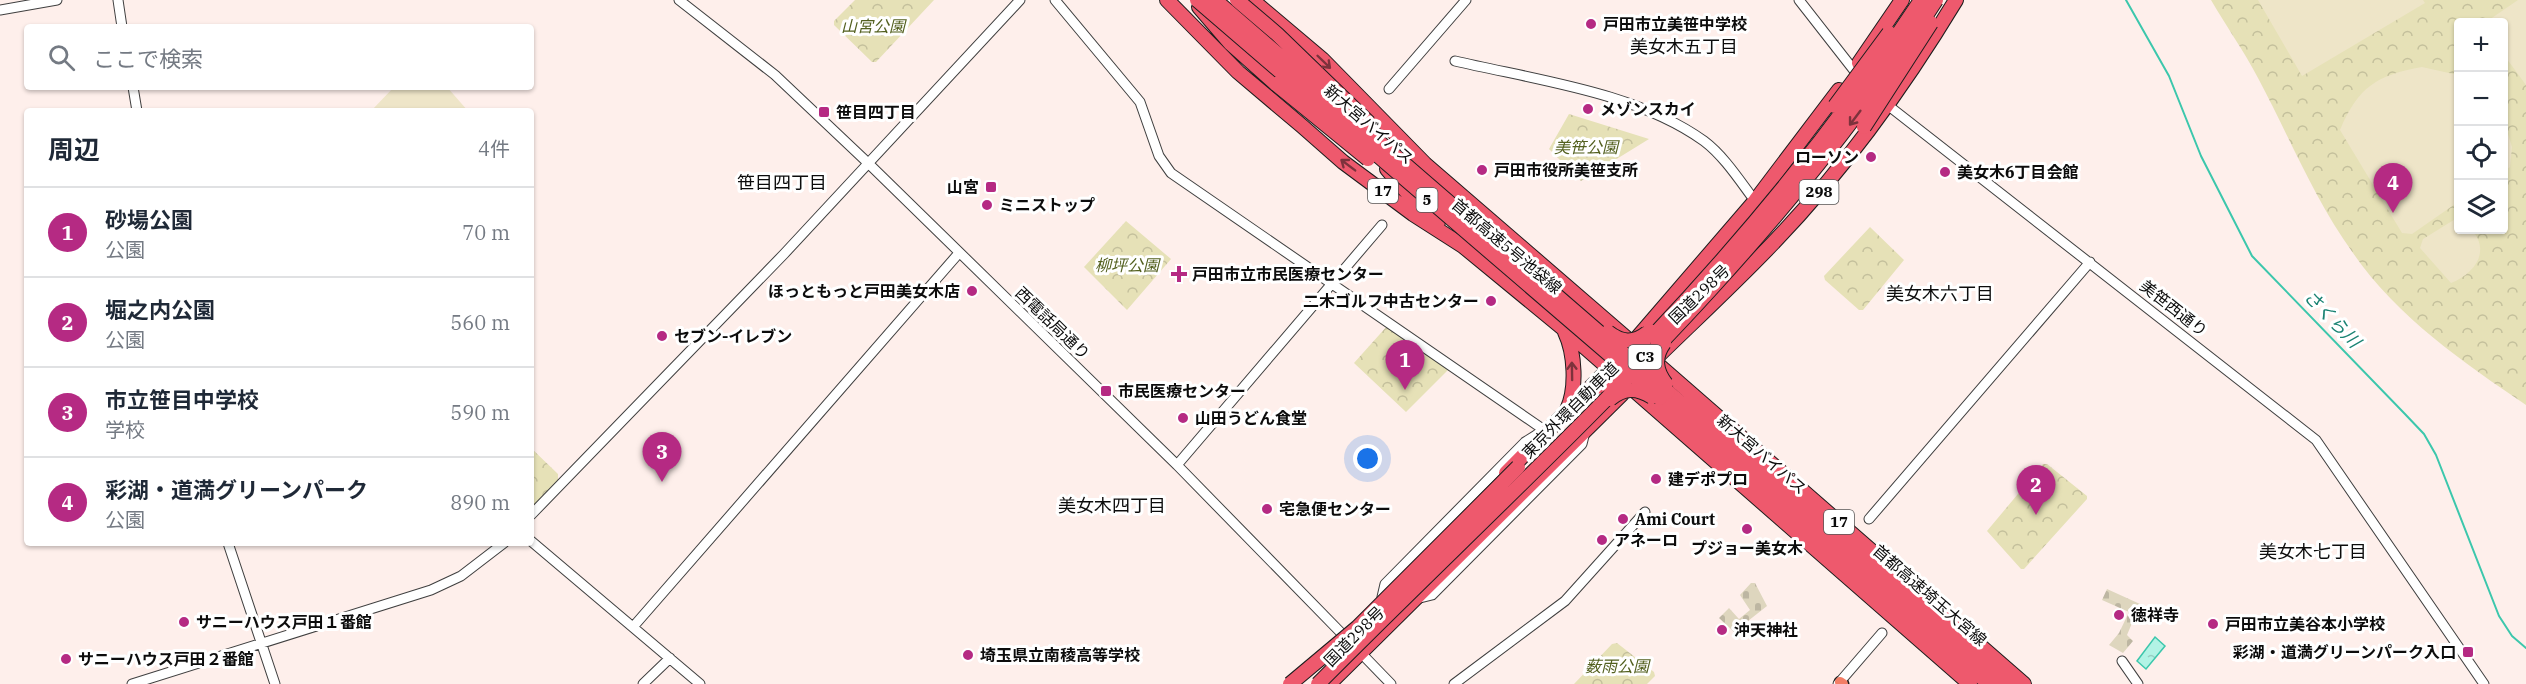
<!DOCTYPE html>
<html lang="ja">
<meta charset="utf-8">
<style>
:root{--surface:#fff;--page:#f2f2f3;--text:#1f2937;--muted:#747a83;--line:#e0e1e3;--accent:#b52a83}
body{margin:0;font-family:"IBM Plex Serif","Noto Sans JP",serif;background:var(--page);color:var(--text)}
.controls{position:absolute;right:18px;top:18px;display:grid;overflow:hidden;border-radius:6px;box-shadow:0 2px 4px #0004}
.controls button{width:54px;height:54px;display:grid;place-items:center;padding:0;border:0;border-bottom:2px solid var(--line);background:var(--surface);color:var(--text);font:30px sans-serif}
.you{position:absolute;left:1368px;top:459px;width:21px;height:21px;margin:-15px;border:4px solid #fff;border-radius:50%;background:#1a73e8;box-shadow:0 0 0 9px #1a73e833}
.badge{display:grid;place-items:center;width:39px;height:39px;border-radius:50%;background:var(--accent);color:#fff;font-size:20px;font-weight:700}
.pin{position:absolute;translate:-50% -50px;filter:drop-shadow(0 2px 3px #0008)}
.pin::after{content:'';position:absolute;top:32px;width:21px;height:18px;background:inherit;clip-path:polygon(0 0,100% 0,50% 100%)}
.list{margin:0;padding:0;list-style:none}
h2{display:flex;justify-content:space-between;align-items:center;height:78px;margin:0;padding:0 24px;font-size:26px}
h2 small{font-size:20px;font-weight:400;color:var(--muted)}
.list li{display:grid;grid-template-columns:39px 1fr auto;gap:18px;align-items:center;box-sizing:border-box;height:90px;padding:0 24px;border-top:2px solid var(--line)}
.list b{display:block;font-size:22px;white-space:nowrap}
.list p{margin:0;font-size:20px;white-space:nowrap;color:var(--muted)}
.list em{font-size:20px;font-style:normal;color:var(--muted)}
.icon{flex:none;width:33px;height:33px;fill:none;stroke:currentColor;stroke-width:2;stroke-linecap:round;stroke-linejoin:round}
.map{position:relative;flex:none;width:2526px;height:684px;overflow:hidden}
.search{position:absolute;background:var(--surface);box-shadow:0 2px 4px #0004;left:24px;top:24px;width:510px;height:66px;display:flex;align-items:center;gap:15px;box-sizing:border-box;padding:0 21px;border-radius:6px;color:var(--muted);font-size:22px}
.panel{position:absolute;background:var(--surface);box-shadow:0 2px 4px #0004;left:24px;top:108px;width:510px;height:438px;border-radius:6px}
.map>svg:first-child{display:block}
</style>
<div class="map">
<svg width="2526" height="684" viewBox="0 0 2526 684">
<defs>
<pattern id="cemetery-stones" width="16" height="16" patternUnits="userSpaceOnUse" patternTransform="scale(1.5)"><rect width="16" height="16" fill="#ded6be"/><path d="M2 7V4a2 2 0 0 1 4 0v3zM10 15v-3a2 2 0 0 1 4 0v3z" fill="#bdb6a2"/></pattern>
<pattern id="park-crowns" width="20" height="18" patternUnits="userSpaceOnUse" patternTransform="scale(1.5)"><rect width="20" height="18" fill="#e6e1b7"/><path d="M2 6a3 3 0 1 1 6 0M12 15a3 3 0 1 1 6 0" fill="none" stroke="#c4c09c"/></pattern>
<pattern id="water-ripples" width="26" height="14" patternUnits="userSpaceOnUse" patternTransform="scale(1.5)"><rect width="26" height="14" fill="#b2f3e5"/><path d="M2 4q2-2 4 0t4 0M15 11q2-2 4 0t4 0" fill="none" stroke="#98cfc3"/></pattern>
</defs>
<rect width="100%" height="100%" fill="#feefeb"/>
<!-- cemetery -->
<path fill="url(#cemetery-stones)" d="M1751 583H1755L1767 606 1734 632 1719 618 1729 608 1739 619 1750 610 1740 595Z
M2107 589 2140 604 2127 635 2133 641 2123 653 2109 645 2119 633 2129 612 2102 600Z"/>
<!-- park -->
<path fill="url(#park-crowns)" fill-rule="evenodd" d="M855 0H934L876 62H872L834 25V21Z
M2211 0H2526V405C2464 363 2396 316 2353 253 2314 199 2289 136 2258 78 2244 51 2226 26 2211 0ZM2458 22H2504V230H2458Z
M1569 114 1649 139 1581 181 1549 149Z
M1126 221 1171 259 1127 310 1084 267Z
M1870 227 1904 260 1863 310H1859L1825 280 1824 276Z
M1388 325 1450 368 1406 412 1354 363Z
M531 448 558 474V480L531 508Z
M2043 464H2047L2087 496V499L2024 569H2021L1987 531Z
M1617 643 1654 672 1655 676 1647 684H1574L1612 644Z"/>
<!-- pitch -->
<path fill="#eee5c8" d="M2258 0H2423L2425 3 2302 76Z
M2518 0H2526V85L2504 55V22H2486Z
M2422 67 2458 75V202L2412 234 2402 233 2340 130C2358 87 2377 75 2422 67Z
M394 87H447L468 111H371Z
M2504 121 2512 147 2510 167 2504 171Z
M2457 218 2458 230H2472C2491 252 2474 274 2451 283L2420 248 2423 239Z"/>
<!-- water -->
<path fill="url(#water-ripples)" stroke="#3cc7ac" stroke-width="1.5" d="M2155 637 2165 646 2146 669 2137 661Z"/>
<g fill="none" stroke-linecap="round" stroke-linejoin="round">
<!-- stream -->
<path stroke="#3cc7ac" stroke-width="2" d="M2126 0 2169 76 2201 156 2252 256 2404 413 2424 434 2436 455 2499 616 2512 636 2526 648"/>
<defs>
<path id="minor" d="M118 0 122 27
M679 0 775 75 868 163 1177 465 1348 640
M1055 0 1140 102 1159 156 1171 173 1547 432
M1799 0 1860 78
M0 10 57 0
M1455 61C1536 80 1636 92 1704 141 1724 156 1740 181 1755 201
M133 87 137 111
M1389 89 1466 0
M1885 103 2316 440 2484 684
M1177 465 1382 225
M531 515 784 254 1020 0
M1869 519 2090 262
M531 541 700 684
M228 543 275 684
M1382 597 1385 584 1525 442 1541 432
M1416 599 1432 595 1582 444 1585 432
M633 627 959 253
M1358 650 1391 684
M2122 661 2138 684
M132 684 431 590 461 576 504 543
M643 684 670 658
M1454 684 1565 601 1645 512
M1838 684 1882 633"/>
<path id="major" d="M1840 682 1843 684"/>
<path id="highway" d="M1167 0 1238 72 1302 126 1343 162 1413 214 1463 246 1564 329 1970 684
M1252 0 1322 59 1425 164 1631 342
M1199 7 1230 43 1276 84
M1859 63 1902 0
M1387 169 1411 197 1438 222
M1565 332C1575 353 1577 389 1567 410
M1637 338 1755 201 1839 90
M1658 356C1697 318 1738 280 1775 241 1845 168 1904 86 1956 0
M1655 362 2024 684
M1668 392 2007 684
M1660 398 1989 684
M1506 473 1602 376
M1329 684 1622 394"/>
</defs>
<!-- minor casing -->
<use href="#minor" stroke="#3f3f3f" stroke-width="11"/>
<!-- major casing -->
<use href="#major" stroke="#1d1d1d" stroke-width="13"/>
<!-- highway casing -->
<use href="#highway" stroke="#1d1d1d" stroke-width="16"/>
<!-- minor -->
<use href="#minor" stroke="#fff" stroke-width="9"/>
<!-- major -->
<use href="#major" stroke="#f37e66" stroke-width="10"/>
<!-- highway -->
<use href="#highway" stroke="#ee596d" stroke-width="14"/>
<defs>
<path id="highway-bridge" d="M1197 0 1660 398
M1215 0 1668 392
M1237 0 1277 34 1369 123
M1276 84 1368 159
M1835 106 1889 33
M1864 127 1931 23
M1608 332C1621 342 1633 344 1647 333
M1653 336C1752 231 1842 121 1921 0
M1664 343C1654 357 1655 370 1666 384
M1639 366 1640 346 1650 331
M1597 387 1613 377 1630 372
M1610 399C1625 387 1637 388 1652 397
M1290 684 1358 627 1518 467
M1318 684C1534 466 1771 261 1936 0"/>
</defs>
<!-- highway-bridge casing -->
<use href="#highway-bridge" stroke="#1d1d1d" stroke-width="16" stroke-linecap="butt"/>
<!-- highway-bridge -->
<use href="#highway-bridge" stroke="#ee596d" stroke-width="14"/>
</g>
<!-- one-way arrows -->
<defs><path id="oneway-shaft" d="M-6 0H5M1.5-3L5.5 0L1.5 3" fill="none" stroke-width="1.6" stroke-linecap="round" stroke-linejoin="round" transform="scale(1.5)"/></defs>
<g stroke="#7d323c">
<use href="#oneway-shaft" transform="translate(1324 62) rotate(44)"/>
<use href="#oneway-shaft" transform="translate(1855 118) rotate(127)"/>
<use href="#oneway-shaft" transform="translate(1348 165) rotate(-143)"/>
<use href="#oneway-shaft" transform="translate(1572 371) rotate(-91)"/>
</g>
<!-- markers -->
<g fill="#b52a83" stroke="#fff" stroke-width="2">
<circle cx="1591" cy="24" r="6"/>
<circle cx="1588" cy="109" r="6"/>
<rect x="818" y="106" width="12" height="12" rx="3"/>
<circle cx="1871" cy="157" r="6"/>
<circle cx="1482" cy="170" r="6"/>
<circle cx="1945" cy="172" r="6"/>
<rect x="985" y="181" width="12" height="12" rx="3"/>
<circle cx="987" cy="205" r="6"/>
<path d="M1176 265h6v6h6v6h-6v6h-6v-6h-6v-6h6z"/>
<circle cx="972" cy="291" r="6"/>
<circle cx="1491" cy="301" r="6"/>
<circle cx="662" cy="336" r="6"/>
<rect x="1100" y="385" width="12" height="12" rx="3"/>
<circle cx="1183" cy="418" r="6"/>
<circle cx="1656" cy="479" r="6"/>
<circle cx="1267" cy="509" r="6"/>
<circle cx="1623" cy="519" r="6"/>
<circle cx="1747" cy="529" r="6"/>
<circle cx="1602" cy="540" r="6"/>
<circle cx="2119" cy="615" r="6"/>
<circle cx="184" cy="622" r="6"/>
<circle cx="2213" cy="624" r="6"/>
<circle cx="1722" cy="630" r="6"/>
<rect x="2462" y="646" width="12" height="12" rx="3"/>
<circle cx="968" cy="655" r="6"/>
<circle cx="66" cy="659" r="6"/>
</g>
<g text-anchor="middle" stroke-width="6" stroke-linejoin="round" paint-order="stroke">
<!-- shield labels -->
<g fill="#fff" stroke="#555" stroke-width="1.5">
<rect x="1368" y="179" width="30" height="24" rx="4.5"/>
<rect x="1799.5" y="180" width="39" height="24" rx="4.5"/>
<rect x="1416.5" y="188" width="21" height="24" rx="4.5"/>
<rect x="1628.5" y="345" width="33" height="24" rx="4.5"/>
<rect x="1824" y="510" width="30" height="24" rx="4.5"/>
</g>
<g font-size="15" font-weight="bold" fill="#0c0c0c">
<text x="1383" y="196">17</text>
<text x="1819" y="197">298</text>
<text x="1427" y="205">5</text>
<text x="1645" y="362">C3</text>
<text x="1839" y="527">17</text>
</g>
<!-- poi labels -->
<g font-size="16" font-weight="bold" fill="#0c0c0c" stroke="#fff" text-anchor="start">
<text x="1603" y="30">戸田市立美笹中学校</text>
<text x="1600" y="115">メゾンスカイ</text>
<text x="836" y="118">笹目四丁目</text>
<text x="1859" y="163" text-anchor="end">ローソン</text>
<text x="1494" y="176">戸田市役所美笹支所</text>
<text x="1957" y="178">美女木6丁目会館</text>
<text x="979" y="193" text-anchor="end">山宮</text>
<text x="999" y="211">ミニストップ</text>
<text x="1192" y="280">戸田市立市民医療センター</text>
<text x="960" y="297" text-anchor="end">ほっともっと戸田美女木店</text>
<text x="1479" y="307" text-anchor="end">二木ゴルフ中古センター</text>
<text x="674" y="342">セブン-イレブン</text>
<text x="1118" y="397">市民医療センター</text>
<text x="1195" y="424">山田うどん食堂</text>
<text x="1668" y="485">建デポプロ</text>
<text x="1279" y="515">宅急便センター</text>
<text x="1635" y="525">Ami Court</text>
<text x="1614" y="546">アネーロ</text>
<text x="1747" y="554" text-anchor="middle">プジョー美女木</text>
<text x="2131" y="621">徳祥寺</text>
<text x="196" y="628">サニーハウス戸田１番館</text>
<text x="2225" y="630">戸田市立美谷本小学校</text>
<text x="1734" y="636">沖天神社</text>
<text x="2456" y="658" text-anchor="end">彩湖・道満グリーンパーク入口</text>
<text x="980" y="661">埼玉県立南稜高等学校</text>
<text x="78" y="665">サニーハウス戸田２番館</text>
</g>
<!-- park labels -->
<g font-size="16" font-style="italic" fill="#53601f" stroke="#fff">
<text x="873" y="32">山宮公園</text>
<text x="1586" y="153">美笹公園</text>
<text x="1127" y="271">柳坪公園</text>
<text x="1617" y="672">薮雨公園</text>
</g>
<!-- street labels -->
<g font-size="16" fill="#0c0c0c" stroke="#fff">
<text transform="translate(1369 124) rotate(41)" y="6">新大宮バイパス</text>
<text transform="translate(1507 246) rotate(40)" y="6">首都高速5号池袋線</text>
<text transform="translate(1699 294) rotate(-44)" y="6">国道298号</text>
<text transform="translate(2174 308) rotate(38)" y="6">美笹西通り</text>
<text transform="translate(1053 323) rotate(44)" y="6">西電話局通り</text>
<text transform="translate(1570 410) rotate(-45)" y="6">東京外環自動車道</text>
<text transform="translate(1762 454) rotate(41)" y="6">新大宮バイパス</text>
<text transform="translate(1930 595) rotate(41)" y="6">首都高速埼玉大宮線</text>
<text transform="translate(1354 636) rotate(-45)" y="6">国道298号</text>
</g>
<!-- neighbourhood labels -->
<g font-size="18" fill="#0c0c0c" stroke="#fff">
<text x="1684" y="53">美女木五丁目</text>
<text x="782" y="189">笹目四丁目</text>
<text x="1940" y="300">美女木六丁目</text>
<text x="1112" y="512">美女木四丁目</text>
<text x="2313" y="558">美女木七丁目</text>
</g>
<!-- water labels -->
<g font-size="18" font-style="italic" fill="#1a8373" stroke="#fff">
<text transform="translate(2332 319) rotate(46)" y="6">さくら川</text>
</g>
</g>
</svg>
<div class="controls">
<button>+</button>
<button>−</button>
<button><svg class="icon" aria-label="locate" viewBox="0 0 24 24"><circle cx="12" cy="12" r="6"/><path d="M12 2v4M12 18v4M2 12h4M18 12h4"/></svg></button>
<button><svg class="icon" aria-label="layers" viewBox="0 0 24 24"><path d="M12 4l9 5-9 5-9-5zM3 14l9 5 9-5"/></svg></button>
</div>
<div class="you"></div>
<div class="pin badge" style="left:1405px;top:390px">1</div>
<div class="pin badge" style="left:2036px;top:515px">2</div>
<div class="pin badge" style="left:662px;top:482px">3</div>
<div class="pin badge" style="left:2393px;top:213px">4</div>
<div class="search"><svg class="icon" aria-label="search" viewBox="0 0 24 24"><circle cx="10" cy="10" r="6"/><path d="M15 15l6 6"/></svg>ここで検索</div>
<section class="panel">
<h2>周辺<small>4件</small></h2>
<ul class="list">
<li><span class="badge">1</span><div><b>砂場公園</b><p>公園</p></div><em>70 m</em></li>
<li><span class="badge">2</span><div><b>堀之内公園</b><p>公園</p></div><em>560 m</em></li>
<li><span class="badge">3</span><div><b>市立笹目中学校</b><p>学校</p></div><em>590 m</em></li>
<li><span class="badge">4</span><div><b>彩湖・道満グリーンパーク</b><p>公園</p></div><em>890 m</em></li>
</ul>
</section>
</div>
